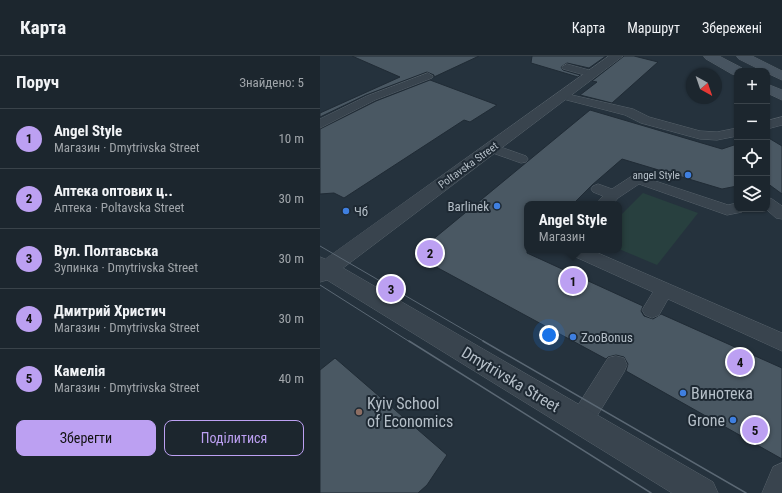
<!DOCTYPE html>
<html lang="uk">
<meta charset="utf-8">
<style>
:root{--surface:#1c262e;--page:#29323a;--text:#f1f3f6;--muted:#a0a5aa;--line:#3a434a;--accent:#bca0f2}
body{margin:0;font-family:"Roboto Condensed",sans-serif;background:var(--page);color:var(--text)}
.controls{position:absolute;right:12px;top:12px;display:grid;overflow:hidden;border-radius:8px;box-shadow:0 1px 3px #0004}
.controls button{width:36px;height:36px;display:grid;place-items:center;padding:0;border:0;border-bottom:1px solid var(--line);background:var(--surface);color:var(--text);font:20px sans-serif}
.compass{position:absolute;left:366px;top:12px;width:36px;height:36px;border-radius:50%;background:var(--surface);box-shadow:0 1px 3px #0004;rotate:140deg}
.you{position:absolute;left:229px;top:279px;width:14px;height:14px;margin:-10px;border:3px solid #fff;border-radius:50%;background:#1a73e8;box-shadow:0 0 0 6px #1a73e833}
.badge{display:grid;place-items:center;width:26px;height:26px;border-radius:50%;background:var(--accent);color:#111;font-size:13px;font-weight:700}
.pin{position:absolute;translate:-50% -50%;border:2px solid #fff;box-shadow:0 1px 4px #0006}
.popup{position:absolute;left:204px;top:145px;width:98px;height:52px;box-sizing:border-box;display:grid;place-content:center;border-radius:8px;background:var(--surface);filter:drop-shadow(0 1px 3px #0005);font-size:13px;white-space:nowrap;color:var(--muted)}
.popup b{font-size:15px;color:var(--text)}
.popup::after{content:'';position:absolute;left:50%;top:100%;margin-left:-8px;border:8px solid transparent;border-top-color:var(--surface)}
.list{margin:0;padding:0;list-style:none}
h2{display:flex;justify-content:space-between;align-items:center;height:52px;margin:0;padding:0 16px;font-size:17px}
h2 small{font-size:13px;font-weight:400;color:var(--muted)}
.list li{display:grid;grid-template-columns:26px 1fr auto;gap:12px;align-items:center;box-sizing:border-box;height:60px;padding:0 16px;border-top:1px solid var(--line)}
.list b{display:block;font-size:15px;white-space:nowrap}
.list p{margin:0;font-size:13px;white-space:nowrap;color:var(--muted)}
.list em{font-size:13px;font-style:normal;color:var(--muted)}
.actions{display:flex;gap:8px;padding:12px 16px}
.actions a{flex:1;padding:9px 0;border:1px solid var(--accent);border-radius:8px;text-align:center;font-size:14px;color:var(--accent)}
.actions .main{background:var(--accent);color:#111}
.icon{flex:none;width:22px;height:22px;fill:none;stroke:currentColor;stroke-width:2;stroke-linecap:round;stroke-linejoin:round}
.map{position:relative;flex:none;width:462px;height:437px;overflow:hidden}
header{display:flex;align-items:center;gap:24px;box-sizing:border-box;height:56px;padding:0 20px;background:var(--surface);border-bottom:1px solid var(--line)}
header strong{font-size:19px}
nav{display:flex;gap:22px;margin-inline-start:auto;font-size:14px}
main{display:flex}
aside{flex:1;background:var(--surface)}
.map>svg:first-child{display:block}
</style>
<header>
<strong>Карта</strong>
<nav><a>Карта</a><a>Маршрут</a><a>Збережені</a></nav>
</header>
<main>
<aside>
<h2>Поруч<small>Знайдено: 5</small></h2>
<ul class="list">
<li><span class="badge">1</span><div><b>Angel Style</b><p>Магазин · Dmytrivska Street</p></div><em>10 m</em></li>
<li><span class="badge">2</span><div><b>Аптека оптових ц..</b><p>Аптека · Poltavska Street</p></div><em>30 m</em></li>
<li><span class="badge">3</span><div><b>Вул. Полтавська</b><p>Зупинка · Dmytrivska Street</p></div><em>30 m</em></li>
<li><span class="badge">4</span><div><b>Дмитрий Христич</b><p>Магазин · Dmytrivska Street</p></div><em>30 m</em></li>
<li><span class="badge">5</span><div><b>Камелія</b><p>Магазин · Dmytrivska Street</p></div><em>40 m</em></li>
</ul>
<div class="actions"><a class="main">Зберегти</a><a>Поділитися</a></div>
</aside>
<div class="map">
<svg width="462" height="437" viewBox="0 0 462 437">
<rect width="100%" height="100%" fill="#25323d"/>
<!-- green -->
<path fill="#28403f" d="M323 137 378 157 337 209 299 193V161Z"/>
<!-- building -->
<path fill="#4a5863" stroke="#202b35" d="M32 0H159L114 21V19L107 16 46 39 0 61V57L80 21Z
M212 0H286L269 12 247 7 241 11 243 14 260 19 258 21 211 7Z
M304 0H314L338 6 292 47 260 39 277 26 272 25Z
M110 24 177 49 150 66 144 64 24 142 14 137 0 138V73L56 45Z
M270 54 402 93 417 88V130L402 133 302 103 272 129 253 148H207V197L323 250 321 255 324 260 333 263 341 258 462 312V403L306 315 308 308 304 301 296 299 288 301 286 303 94 199Z
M447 81 462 90V138L447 127Z
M15 302 127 399 107 429 98 437H0V314Z"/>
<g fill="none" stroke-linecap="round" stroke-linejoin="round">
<defs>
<path id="service" d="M247 8 276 16 277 18 272 21 243 13 242 11Z
M108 17 113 20 112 22 55 44 0 72V63L47 40Z
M243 37 313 53 329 61 380 75 397 76 417 72V80L397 84 380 83 321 67 305 59 239 42 237 40 239 38Z
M462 61V69L447 73V65Z
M172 88 206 100 208 103 206 106 201 107 167 95 165 92 167 89Z
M317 119 408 149 417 147V153H424L422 156 407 159 319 128 298 142 293 148H276L283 140 273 136 271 133 273 130 278 128 292 133 312 120Z
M447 141 452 143 462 150V163L456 162 446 153Z
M246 194H271L462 277V295L348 243 339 259 332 262 325 259 322 254 333 236 249 198Z
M296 300 304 302 307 309 304 316 269 373 261 376 253 373 249 365 253 357 288 302Z
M462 407V437H442L453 411Z"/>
<path id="minor" d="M289 0H303L23 212 393 426 398 437H352L7 224 0 226V201L5 203Z"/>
<path id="secondary" d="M384 0H399L422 12 423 15H417V19L412 18 386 3Z
M417 0H432L462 15V24L447 17V15H443L419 3Z
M447 28 462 34V44L447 37Z"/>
</defs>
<!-- service casing -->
<use href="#service" stroke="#57626b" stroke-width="1"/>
<!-- minor casing -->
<use href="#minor" stroke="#57626b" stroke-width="1"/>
<!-- secondary casing -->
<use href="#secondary" stroke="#57626b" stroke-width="1"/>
<!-- service -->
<use href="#service" fill="#39444e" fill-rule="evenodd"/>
<!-- minor -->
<use href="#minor" fill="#39444e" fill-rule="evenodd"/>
<!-- secondary -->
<use href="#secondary" fill="#475460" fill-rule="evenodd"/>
<!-- tram-far1 -->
<path stroke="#5b6874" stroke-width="1" d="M0 190 165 286
M0 229 90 286"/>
<!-- tram -->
<path stroke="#5b6874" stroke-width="1.5" d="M89 285 331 437
M163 285 426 437"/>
</g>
<!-- markers -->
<g fill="#3f7fe0" stroke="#1e2933" stroke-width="1.5">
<circle cx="368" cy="119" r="4"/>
<circle cx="177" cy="150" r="4"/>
<circle cx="26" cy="155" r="4"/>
<circle cx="253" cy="281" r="4"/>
<circle cx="363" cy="337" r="4"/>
<circle cx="413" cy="364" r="4"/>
</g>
<circle fill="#8d6e63" stroke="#1e2933" stroke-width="1.5" cx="39" cy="356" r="4"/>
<g text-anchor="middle" stroke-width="4" stroke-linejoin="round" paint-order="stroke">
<!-- far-street labels -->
<g font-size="11" fill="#b5bfc8" stroke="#1e2933">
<text transform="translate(148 109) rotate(-36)" y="4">Poltavska Street</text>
</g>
<!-- far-poi labels -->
<g font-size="11" fill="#b5bfc8" stroke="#1e2933" text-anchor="end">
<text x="360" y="123">angel Style</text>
</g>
<!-- poi labels -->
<g font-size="13" fill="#b5bfc8" stroke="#1e2933" text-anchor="start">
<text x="169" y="155" text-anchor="end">Barlinek</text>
<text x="34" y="160">Чб</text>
<text x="261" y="286">ZooBonus</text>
</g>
<!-- near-street labels -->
<g font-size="16" fill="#b5bfc8" stroke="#1e2933">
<text transform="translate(191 323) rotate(31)" y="6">Dmytrivska Street</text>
</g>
<!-- near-poi labels -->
<g font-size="16" fill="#b5bfc8" stroke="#1e2933" text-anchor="start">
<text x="371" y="343">Винотека</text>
<text x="47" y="353">Kyiv School<tspan x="47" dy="18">of Economics</tspan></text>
<text x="405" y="370" text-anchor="end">Grone</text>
</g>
</g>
</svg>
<div class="controls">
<button>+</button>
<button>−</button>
<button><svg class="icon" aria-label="locate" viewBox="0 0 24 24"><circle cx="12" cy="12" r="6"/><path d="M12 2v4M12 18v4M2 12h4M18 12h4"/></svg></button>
<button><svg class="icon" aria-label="layers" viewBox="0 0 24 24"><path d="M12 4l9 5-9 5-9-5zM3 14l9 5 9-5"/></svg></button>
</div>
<svg class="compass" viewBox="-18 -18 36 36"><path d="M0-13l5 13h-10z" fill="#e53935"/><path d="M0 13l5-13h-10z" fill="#a0a5aa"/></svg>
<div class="you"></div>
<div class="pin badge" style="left:253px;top:225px">1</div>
<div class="popup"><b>Angel Style</b>Магазин</div>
<div class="pin badge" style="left:110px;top:197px">2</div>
<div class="pin badge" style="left:71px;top:233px">3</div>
<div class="pin badge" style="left:420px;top:306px">4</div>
<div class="pin badge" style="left:435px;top:374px">5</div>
</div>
</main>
